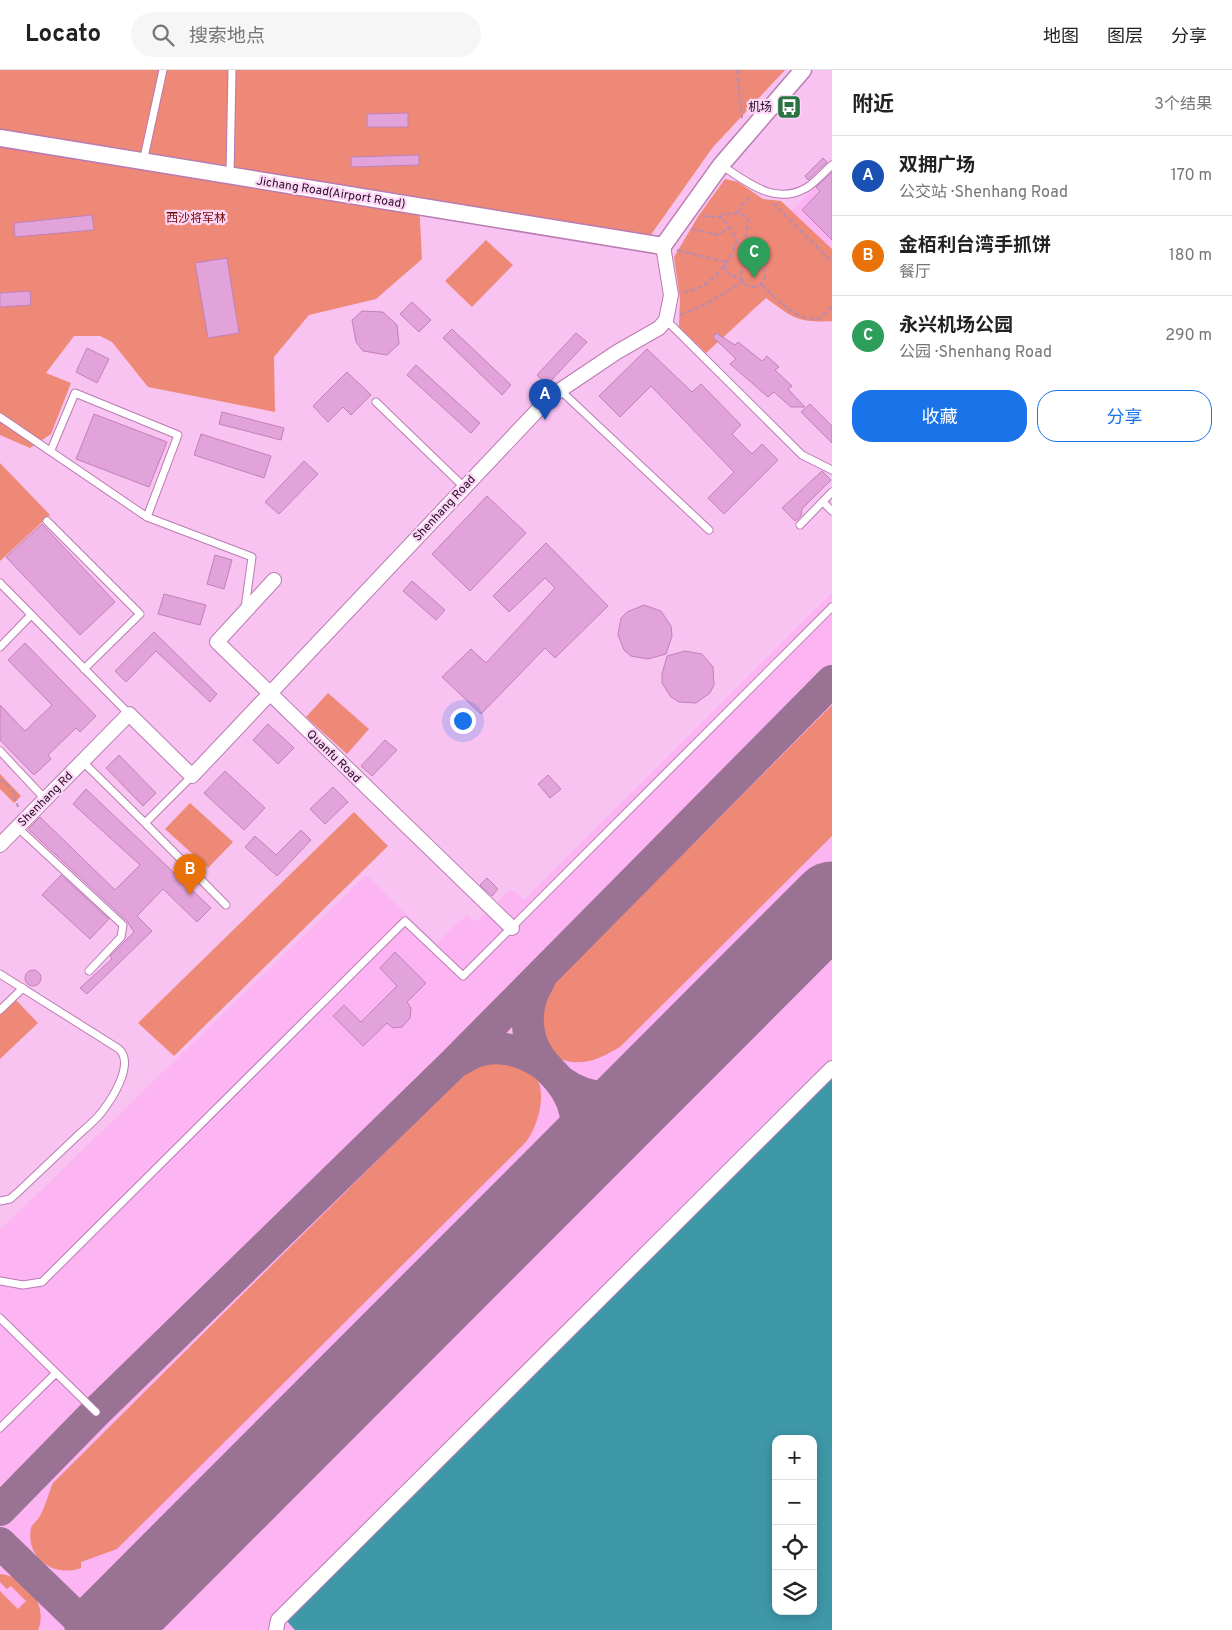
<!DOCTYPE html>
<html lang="zh">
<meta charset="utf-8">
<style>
:root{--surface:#fff;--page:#f6f6f6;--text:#222;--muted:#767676;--line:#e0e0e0;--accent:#1a73e8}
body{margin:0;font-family:Overpass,"Noto Sans SC",sans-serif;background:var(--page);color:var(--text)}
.controls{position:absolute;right:15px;bottom:15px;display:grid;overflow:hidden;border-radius:10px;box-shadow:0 2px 12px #0003}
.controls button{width:45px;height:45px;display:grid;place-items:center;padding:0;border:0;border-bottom:1px solid var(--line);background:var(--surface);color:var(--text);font:25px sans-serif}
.you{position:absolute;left:462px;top:650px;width:18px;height:18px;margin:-12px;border:4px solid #fff;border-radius:50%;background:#1a73e8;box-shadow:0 0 0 8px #1a73e833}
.badge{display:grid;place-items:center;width:32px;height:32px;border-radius:50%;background:var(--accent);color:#fff;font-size:16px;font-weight:700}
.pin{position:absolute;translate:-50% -41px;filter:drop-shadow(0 1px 2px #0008)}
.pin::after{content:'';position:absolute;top:26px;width:18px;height:15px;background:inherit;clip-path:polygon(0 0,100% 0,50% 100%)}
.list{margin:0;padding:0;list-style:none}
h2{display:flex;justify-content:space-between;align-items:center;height:65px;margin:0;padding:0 20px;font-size:21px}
h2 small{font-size:16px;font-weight:400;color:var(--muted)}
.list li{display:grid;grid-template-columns:32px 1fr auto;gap:15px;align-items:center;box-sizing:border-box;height:80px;padding:0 20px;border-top:1px solid var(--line)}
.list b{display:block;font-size:19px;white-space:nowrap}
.list p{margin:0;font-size:16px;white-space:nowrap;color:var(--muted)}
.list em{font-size:16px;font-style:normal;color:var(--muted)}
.actions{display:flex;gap:10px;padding:15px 20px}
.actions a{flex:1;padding:11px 0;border:1px solid var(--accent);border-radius:20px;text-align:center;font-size:18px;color:var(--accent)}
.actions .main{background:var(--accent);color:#fff}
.icon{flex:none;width:28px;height:28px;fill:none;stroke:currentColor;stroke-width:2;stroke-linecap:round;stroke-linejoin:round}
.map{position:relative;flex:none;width:832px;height:1560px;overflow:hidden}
header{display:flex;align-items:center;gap:30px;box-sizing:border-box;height:70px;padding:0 25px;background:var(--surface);border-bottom:1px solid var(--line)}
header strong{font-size:24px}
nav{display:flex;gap:28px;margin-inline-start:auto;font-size:18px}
.search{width:350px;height:45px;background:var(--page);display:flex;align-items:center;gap:12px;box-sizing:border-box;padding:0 18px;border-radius:28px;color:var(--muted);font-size:19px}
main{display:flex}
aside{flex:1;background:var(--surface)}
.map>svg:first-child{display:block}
</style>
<header>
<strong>Locato</strong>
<div class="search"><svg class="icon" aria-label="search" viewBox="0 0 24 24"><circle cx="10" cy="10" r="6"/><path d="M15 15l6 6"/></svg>搜索地点</div>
<nav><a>地图</a><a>图层</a><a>分享</a></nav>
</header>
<main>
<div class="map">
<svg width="832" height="1560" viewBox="0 0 832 1560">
<rect width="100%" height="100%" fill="#f9c3f1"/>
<!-- built -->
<path fill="#fcb4f3" d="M832 100V179L792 140Z
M832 523V1007L286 1550 295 1560H0V1160L366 805 436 873 467 845 475 852 511 819 524 830Z"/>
<!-- green -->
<path fill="#ee8977" d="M0 0H785L713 77 650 166 419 130 422 189 376 229 309 245 274 287 275 342 148 317 112 272 100 266H74L46 303 71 313 51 364 30 378 0 365Z
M725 109 738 112 763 129 781 131 832 179V251C798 253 793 248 766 228L706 283 679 257 680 229 674 187 699 145Z
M486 170 513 195 472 237 445 211Z
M0 393 50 445 0 491Z
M328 623 369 659 347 684 306 647Z
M832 635V766L621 976C604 987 584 997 563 990 531 979 539 934 554 913Z
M0 704 21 726 14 733 0 719Z
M190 733 233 772 208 798 165 759Z
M354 742 388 776 174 986 138 953Z
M15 929 38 953 0 989V942Z
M492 992C501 992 511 992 520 994 553 1005 541 1052 526 1072L117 1479 81 1492V1498C55 1508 25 1488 31 1458 33 1453 35 1453 38 1449 45 1439 48 1424 53 1413L462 1006 478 997Z
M0 1504C25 1506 49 1534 38 1560H0V1521L18 1539 26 1531 11 1516 7 1519 0 1512Z"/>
<!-- water -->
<path fill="#3f98a8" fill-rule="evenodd" d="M832 1007V1560H295L286 1550ZM776 1369H813V1541H776Z"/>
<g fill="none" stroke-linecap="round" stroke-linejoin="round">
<!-- taxiway -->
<path stroke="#9a7294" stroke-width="32" d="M539 911C524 934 524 965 539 987 545 996 553 1003 559 1010 582 1037 581 1071 564 1100
M460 990C488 970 522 978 547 997
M560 1011C588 1031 619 1033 649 1015
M0 1440 96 1342 452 995 832 611
M0 1473 90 1560"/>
<!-- runway -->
<path stroke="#9a7294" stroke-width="81" d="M105 1560 832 832"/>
</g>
<!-- building -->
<path fill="#e2a2da" stroke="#c081b8" d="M408 43V57H367V44Z
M419 85V95L351 97V87Z
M823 88 827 92 808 110 805 106Z
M832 102V170L802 140 820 121 816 117Z
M92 145 94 160 15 167 14 153Z
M227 188 239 263 208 268 195 193Z
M30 221 31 235 0 237V223Z
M412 232 431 250 419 262 400 244Z
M362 241 383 242 397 255 399 274 387 285 363 281 356 272 352 250Z
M452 259 511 315 502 325 443 268Z
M576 263 587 272 547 315 537 305Z
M716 263 735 275 738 272 762 291 767 286 779 297 775 300 792 316 788 319 805 337H791L774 322 768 327 730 294 736 289 713 267Z
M87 278 109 289 97 313 76 302Z
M647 279 692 322 701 314 741 355 732 364 752 384 762 374 778 390 724 444 708 428 734 402 651 316 620 347 599 326Z
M416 295 480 353 471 363 407 305Z
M347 302 371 325 351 345 343 337 328 352 313 336Z
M810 334 832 356V373L801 342Z
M222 342 284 358 281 370 219 354Z
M94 344 167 372 149 417 76 389Z
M201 364 271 386 264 408 194 385Z
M304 391 318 404 279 444 265 432Z
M822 401 831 410 802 439 801 446 795 451 782 438Z
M487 426 526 463 470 521 432 484Z
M42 454 115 532 80 565 6 487Z
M546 473 608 536 555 588 545 578 481 644 442 607 471 579 486 593 555 518 545 508 509 542 493 526Z
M215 485 232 490 224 519 207 514Z
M412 511 445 540 436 550 403 521Z
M164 524 206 535 200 555 158 544Z
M644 535 661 541 671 556 672 566 666 584 648 589 631 586 624 580 618 565 621 548 627 542Z
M154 562 217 624 210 632 156 581 126 612 115 601Z
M25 573 96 646 80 662 76 658 48 685 51 689 34 705 0 670V635L25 661 52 635 8 590Z
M685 581 702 584 713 597 714 615 710 623 696 633 679 632 671 627 662 613V604L667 586Z
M268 654 294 678 278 694 253 670Z
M385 670 397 680 372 706 361 696Z
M119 685 156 723 143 736 106 698Z
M225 701 265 738 244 760 204 723Z
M548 705 561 719 550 728 538 714Z
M333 717 348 732 325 754 310 739Z
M86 719 211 838 197 852 163 819 137 846 152 861 87 924 80 918 112 889 110 886 134 862 127 851 28 759 40 747 115 820 140 795 73 734Z
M301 760 311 770 277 806 245 777 255 766 276 785Z
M61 805 109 849 90 869 42 825Z
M487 808 498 819 492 826 480 815Z
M395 882 426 913 407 932 411 938 410 948 402 957 393 958 387 953 363 976 333 946 344 935 361 952 397 916 380 898Z
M25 908a8 8 0 1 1 16 0a8 8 0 1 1-16 0Z"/>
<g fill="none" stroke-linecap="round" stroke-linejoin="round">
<defs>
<path id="service" d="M143 92 163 0
M721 95C747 112 775 136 806 118 815 113 824 102 832 95
M230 105 232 0
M666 250 802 385 832 400
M560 320 709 460
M376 332 464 417
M0 347 147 447 252 487 245 538
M51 380 75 323 178 365 147 447
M823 432 832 441
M47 451 140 544 84 599
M800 455 832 422
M0 513 129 644
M0 577 31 545
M0 681 45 729
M82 691 145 753 192 706
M145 753 226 835
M17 757 123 855 121 867 89 901
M0 904 119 979C135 994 112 1029 101 1043 93 1053 82 1061 73 1070 54 1088 36 1105 17 1123L10 1129 0 1131
M0 940 23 918
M0 1211 23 1215 42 1212 405 851 463 906 832 537
M0 1248 96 1342
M0 1358 56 1303"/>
<path id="minor" d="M274 510 217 572 512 858
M0 775 129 644 192 706 550 327 617 282 659 258 666 250 671 225 663 176
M276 1560 278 1550 832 998"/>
<path id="tertiary" d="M0 68 663 176 721 95 803 0"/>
</defs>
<!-- service casing -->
<use href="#service" stroke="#b97bb1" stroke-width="9"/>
<!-- minor casing -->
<use href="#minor" stroke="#b97bb1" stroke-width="16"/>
<!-- tertiary casing -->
<use href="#tertiary" stroke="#b97bb1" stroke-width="19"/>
<!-- path -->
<path stroke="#b88cb2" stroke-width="2" stroke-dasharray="5 2.5" stroke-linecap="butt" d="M737 0 742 48
M773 133 832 192
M738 143 742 135 752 126
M721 147 722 144 738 143 747 147 748 153 745 172 754 192
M692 159 718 165 729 158
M677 180 726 192 725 200 729 204 741 209
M741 205a12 12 0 1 1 24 0a12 12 0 1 1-24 0Z
M761 214C778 230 793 249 818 249L832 237
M683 222C690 221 699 219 705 214 715 208 737 183 736 170 735 162 726 154 721 147L702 146
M680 245 702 236 743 212
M0 710C13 716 14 725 18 737"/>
<!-- service -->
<use href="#service" stroke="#fff" stroke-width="7"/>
<!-- minor -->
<use href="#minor" stroke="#fff" stroke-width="14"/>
<!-- tertiary -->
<use href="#tertiary" stroke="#fff" stroke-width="16"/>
</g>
<!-- icons -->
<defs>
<symbol id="bus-square" viewBox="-11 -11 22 22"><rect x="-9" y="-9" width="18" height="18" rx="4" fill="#297442" stroke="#fed6f8"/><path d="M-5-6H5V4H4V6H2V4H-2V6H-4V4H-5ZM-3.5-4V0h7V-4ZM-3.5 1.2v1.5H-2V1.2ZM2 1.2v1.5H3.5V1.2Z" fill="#fff"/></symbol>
</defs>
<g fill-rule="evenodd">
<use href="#bus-square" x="775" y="23" width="28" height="28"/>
</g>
<g text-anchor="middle" stroke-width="4.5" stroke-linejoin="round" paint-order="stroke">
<!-- poi labels -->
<g font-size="12" fill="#250e23" stroke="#fed6f8" text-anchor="end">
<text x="772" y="41">机场</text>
</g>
<!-- street labels -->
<g font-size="12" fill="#250e23" stroke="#fed6f8">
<text transform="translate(331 122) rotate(9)" y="4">Jichang Road(Airport Road)</text>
<text transform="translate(444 438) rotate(-47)" y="4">Shenhang Road</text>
<text transform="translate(334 686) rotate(44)" y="4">Quanfu Road</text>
<text transform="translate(45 729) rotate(-45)" y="4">Shenhang Rd</text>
</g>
<!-- park labels -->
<g font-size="12" fill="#750900" stroke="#fed6f8">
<text x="196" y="152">西沙将军林</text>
</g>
</g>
</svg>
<div class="controls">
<button>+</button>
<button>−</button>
<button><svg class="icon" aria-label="locate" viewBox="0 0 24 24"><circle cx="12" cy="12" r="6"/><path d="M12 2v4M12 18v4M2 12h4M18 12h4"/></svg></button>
<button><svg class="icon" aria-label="layers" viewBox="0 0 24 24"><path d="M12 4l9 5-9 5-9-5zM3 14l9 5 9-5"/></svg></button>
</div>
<div class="you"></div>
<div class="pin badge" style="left:545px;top:350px;background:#1a4fb4">A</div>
<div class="pin badge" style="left:190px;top:825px;background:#e8710a">B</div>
<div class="pin badge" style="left:754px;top:208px;background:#2e9e5b">C</div>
</div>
<aside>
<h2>附近<small>3个结果</small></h2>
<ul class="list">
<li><span class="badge" style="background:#1a4fb4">A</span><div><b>双拥广场</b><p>公交站 · Shenhang Road</p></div><em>170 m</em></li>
<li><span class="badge" style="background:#e8710a">B</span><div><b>金栢利台湾手抓饼</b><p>餐厅</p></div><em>180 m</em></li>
<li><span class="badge" style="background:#2e9e5b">C</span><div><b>永兴机场公园</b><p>公园 · Shenhang Road</p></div><em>290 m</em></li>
</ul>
<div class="actions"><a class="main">收藏</a><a>分享</a></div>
</aside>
</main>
